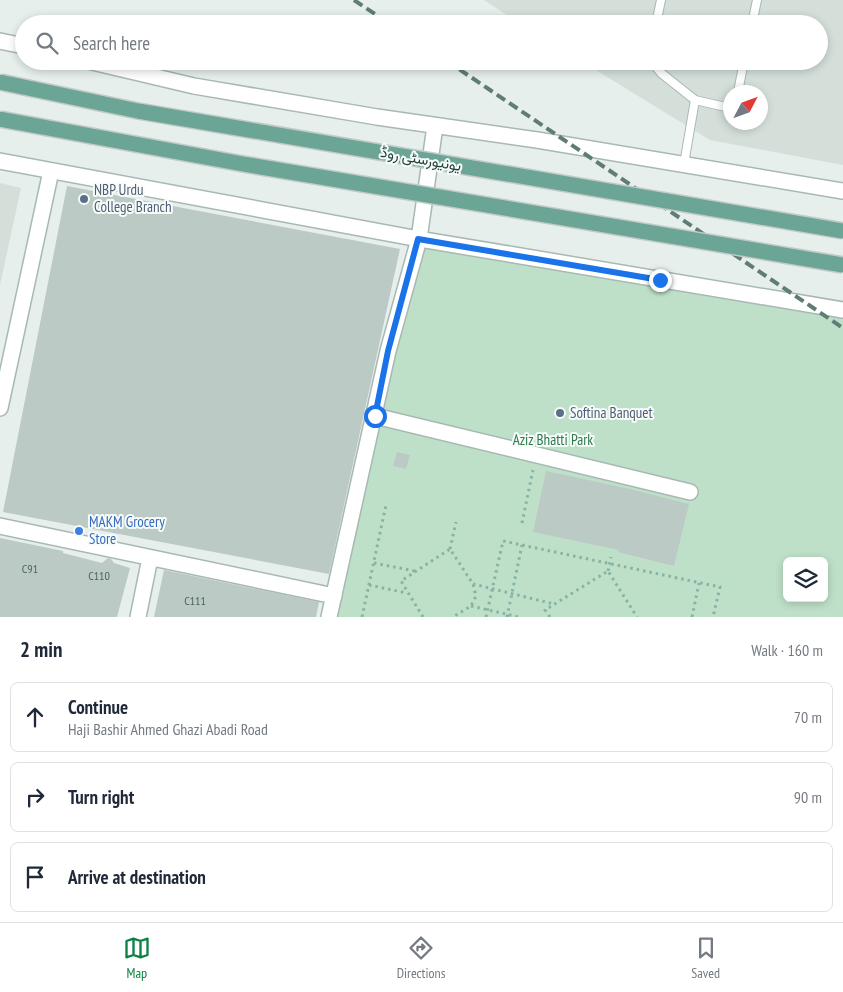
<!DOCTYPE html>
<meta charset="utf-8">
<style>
:root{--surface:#fff;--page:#f6f6f7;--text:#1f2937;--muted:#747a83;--line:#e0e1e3;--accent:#0b8043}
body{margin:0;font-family:"PT Sans Narrow",Vazirmatn,sans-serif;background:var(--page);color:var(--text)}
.controls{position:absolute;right:15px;bottom:15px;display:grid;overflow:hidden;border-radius:8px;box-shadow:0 2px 8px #0003}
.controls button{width:45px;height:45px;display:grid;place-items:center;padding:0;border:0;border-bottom:1px solid var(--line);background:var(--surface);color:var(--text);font:25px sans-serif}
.compass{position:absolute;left:723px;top:85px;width:45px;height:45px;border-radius:50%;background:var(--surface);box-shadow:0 2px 8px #0003;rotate:49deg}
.stop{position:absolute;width:15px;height:15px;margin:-11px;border:4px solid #1a73e8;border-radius:50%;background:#fff}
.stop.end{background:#1a73e8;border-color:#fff;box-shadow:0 1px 5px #0008}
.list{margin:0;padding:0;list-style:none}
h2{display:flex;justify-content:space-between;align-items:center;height:65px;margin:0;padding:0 20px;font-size:21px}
h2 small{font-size:16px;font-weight:400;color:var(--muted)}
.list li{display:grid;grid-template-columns:32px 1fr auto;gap:15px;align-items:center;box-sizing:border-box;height:70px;margin:0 10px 10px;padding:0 10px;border:1px solid var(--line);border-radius:8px}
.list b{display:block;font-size:19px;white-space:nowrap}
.list p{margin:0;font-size:16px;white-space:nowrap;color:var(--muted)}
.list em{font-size:16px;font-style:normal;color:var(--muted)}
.icon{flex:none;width:28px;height:28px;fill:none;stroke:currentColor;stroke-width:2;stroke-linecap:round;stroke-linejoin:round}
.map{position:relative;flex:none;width:843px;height:617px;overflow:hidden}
.search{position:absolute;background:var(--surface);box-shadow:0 2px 8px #0003;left:15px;right:15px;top:15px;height:55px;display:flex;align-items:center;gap:12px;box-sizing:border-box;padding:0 18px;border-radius:28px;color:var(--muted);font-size:19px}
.sheet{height:305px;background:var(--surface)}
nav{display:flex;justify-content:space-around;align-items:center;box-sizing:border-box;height:70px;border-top:1px solid var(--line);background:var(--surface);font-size:14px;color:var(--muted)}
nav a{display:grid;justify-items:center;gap:2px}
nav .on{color:var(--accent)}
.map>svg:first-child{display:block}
</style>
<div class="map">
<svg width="843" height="617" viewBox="0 0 843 617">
<rect width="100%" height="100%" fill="#e6efeb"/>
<!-- built -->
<path fill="#d4dfda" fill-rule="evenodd" d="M484 0H843V165L710 140 581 61H819V24H520ZM730 92H760V122H730Z
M0 183 21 188 0 285Z"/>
<!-- green -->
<path fill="#bfe0c8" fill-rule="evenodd" d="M416 239 843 309V617H332ZM787 561H824V598H787Z"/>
<!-- building -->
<path fill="#bbcac4" d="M67 186 400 249 329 574 3 512Z
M397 452 410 455 406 469 393 466Z
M546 471 630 489 689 504 674 566 618 552 619 550 533 532Z
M0 538 63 551V553L102 563 108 558 111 559 114 563 130 568 117 617H0Z
M164 570 319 602 316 617H154Z"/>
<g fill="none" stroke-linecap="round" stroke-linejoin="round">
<defs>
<path id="service" d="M656 24 661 0
M752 24 757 0
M651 61 661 73 695 100 684 164
M738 92 744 61
M695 100 730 108"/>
<path id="minor" d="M0 408 51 171
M375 416 690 492
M0 526 334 596
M138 617 150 558"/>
<path id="tertiary" d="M0 41 24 46
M88 61 194 86 377 117 537 140 843 191
M0 161 419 239 843 310
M329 617 388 351 419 239 435 126"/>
</defs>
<!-- service casing -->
<use href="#service" stroke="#a8b8b2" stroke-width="10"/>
<!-- minor casing -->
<use href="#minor" stroke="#a8b8b2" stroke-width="18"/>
<!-- tertiary casing -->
<use href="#tertiary" stroke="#a8b8b2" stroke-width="18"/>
<!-- path -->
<path stroke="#86b3a5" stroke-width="3" stroke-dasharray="2.5 4" stroke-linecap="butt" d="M522 523 533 470
M450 549 456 522
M374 563 415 571
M608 571 611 557
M473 584 554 604
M369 585 407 593
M471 606 519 617
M362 617 386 505
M423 617 401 581 450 549 473 584 476 596 471 606 453 617
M486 617 503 541 720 587 713 617
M507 617 522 545
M550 617 545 610 608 571 637 617
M692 617 699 583"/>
<!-- service -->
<use href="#service" stroke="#fff" stroke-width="8"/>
<!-- minor -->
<use href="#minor" stroke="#fff" stroke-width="15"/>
<!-- tertiary -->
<use href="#tertiary" stroke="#fff" stroke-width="15"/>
<!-- rail -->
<path stroke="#5f7d75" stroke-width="4" stroke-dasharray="10 5" stroke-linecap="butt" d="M354 0 390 24
M447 61 843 328"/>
<defs>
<path id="primary-bridge" d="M0 82 138 111 843 231
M0 119 243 164 843 265"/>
</defs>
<!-- primary-bridge casing -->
<use href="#primary-bridge" stroke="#c2cac8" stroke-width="18" stroke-linecap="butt"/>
<!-- primary-bridge -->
<use href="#primary-bridge" stroke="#6aa596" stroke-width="15"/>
</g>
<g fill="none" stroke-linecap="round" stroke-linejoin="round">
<!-- route -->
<path stroke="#1a73e8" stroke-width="6" d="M375 416 388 351 418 239 660 280"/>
</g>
<!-- markers -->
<g fill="#5c6f8a" stroke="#f7fbf9" stroke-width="2">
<circle cx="84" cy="199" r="5"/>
<circle cx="560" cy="413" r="5"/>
</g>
<circle fill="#3f7fe0" stroke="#f7fbf9" stroke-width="2" cx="79" cy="531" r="5"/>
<g text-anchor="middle" stroke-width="4" stroke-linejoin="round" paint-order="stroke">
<!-- number labels -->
<g font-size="12" fill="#4a645c">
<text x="30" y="573">C91</text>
<text x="99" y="580">C110</text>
<text x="195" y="605">C111</text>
</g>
<!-- street labels -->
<g font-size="15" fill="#24423a" stroke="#f7fbf9">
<text transform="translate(421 159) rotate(10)" y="5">یونیورسٹی روڈ</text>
</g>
<!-- service labels -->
<g font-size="15" fill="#4e5e75" stroke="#f7fbf9" text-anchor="start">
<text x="94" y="195">NBP Urdu<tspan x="94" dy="17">College Branch</tspan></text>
<text x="570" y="418">Softina Banquet</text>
</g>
<!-- park labels -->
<g font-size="15" fill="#2d7a4b" stroke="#f7fbf9">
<text x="553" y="445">Aziz Bhatti Park</text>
</g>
<!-- shop labels -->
<g font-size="15" fill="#366cbe" stroke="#f7fbf9" text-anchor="start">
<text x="89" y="527">MAKM Grocery<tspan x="89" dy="17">Store</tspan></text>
</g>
</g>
</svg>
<div class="controls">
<button><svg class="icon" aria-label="layers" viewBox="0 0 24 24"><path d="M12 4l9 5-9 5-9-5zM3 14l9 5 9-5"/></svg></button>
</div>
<svg class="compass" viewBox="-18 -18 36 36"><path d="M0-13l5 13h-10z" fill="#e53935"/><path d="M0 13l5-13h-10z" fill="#747a83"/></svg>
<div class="stop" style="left:375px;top:416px"></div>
<div class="stop end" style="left:660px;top:280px"></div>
<div class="search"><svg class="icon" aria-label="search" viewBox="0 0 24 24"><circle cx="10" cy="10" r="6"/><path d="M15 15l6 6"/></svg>Search here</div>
</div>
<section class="sheet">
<h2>2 min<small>Walk · 160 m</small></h2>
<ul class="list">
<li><svg class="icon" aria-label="ahead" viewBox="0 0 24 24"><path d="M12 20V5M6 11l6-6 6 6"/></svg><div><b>Continue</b><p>Haji Bashir Ahmed Ghazi Abadi Road</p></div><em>70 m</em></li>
<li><svg class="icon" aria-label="right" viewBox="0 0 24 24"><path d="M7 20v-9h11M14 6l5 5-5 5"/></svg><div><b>Turn right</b></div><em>90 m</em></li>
<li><svg class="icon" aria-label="arrive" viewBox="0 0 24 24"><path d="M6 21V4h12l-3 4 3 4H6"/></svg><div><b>Arrive at destination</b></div></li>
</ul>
</section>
<nav>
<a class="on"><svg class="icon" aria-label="map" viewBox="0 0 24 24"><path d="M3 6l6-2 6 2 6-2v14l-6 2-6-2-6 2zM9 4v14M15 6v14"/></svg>Map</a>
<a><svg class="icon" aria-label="directions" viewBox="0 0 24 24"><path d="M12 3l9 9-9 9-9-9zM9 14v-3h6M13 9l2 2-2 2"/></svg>Directions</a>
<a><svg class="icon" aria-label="saved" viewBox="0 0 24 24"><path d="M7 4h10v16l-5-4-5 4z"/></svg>Saved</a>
</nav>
